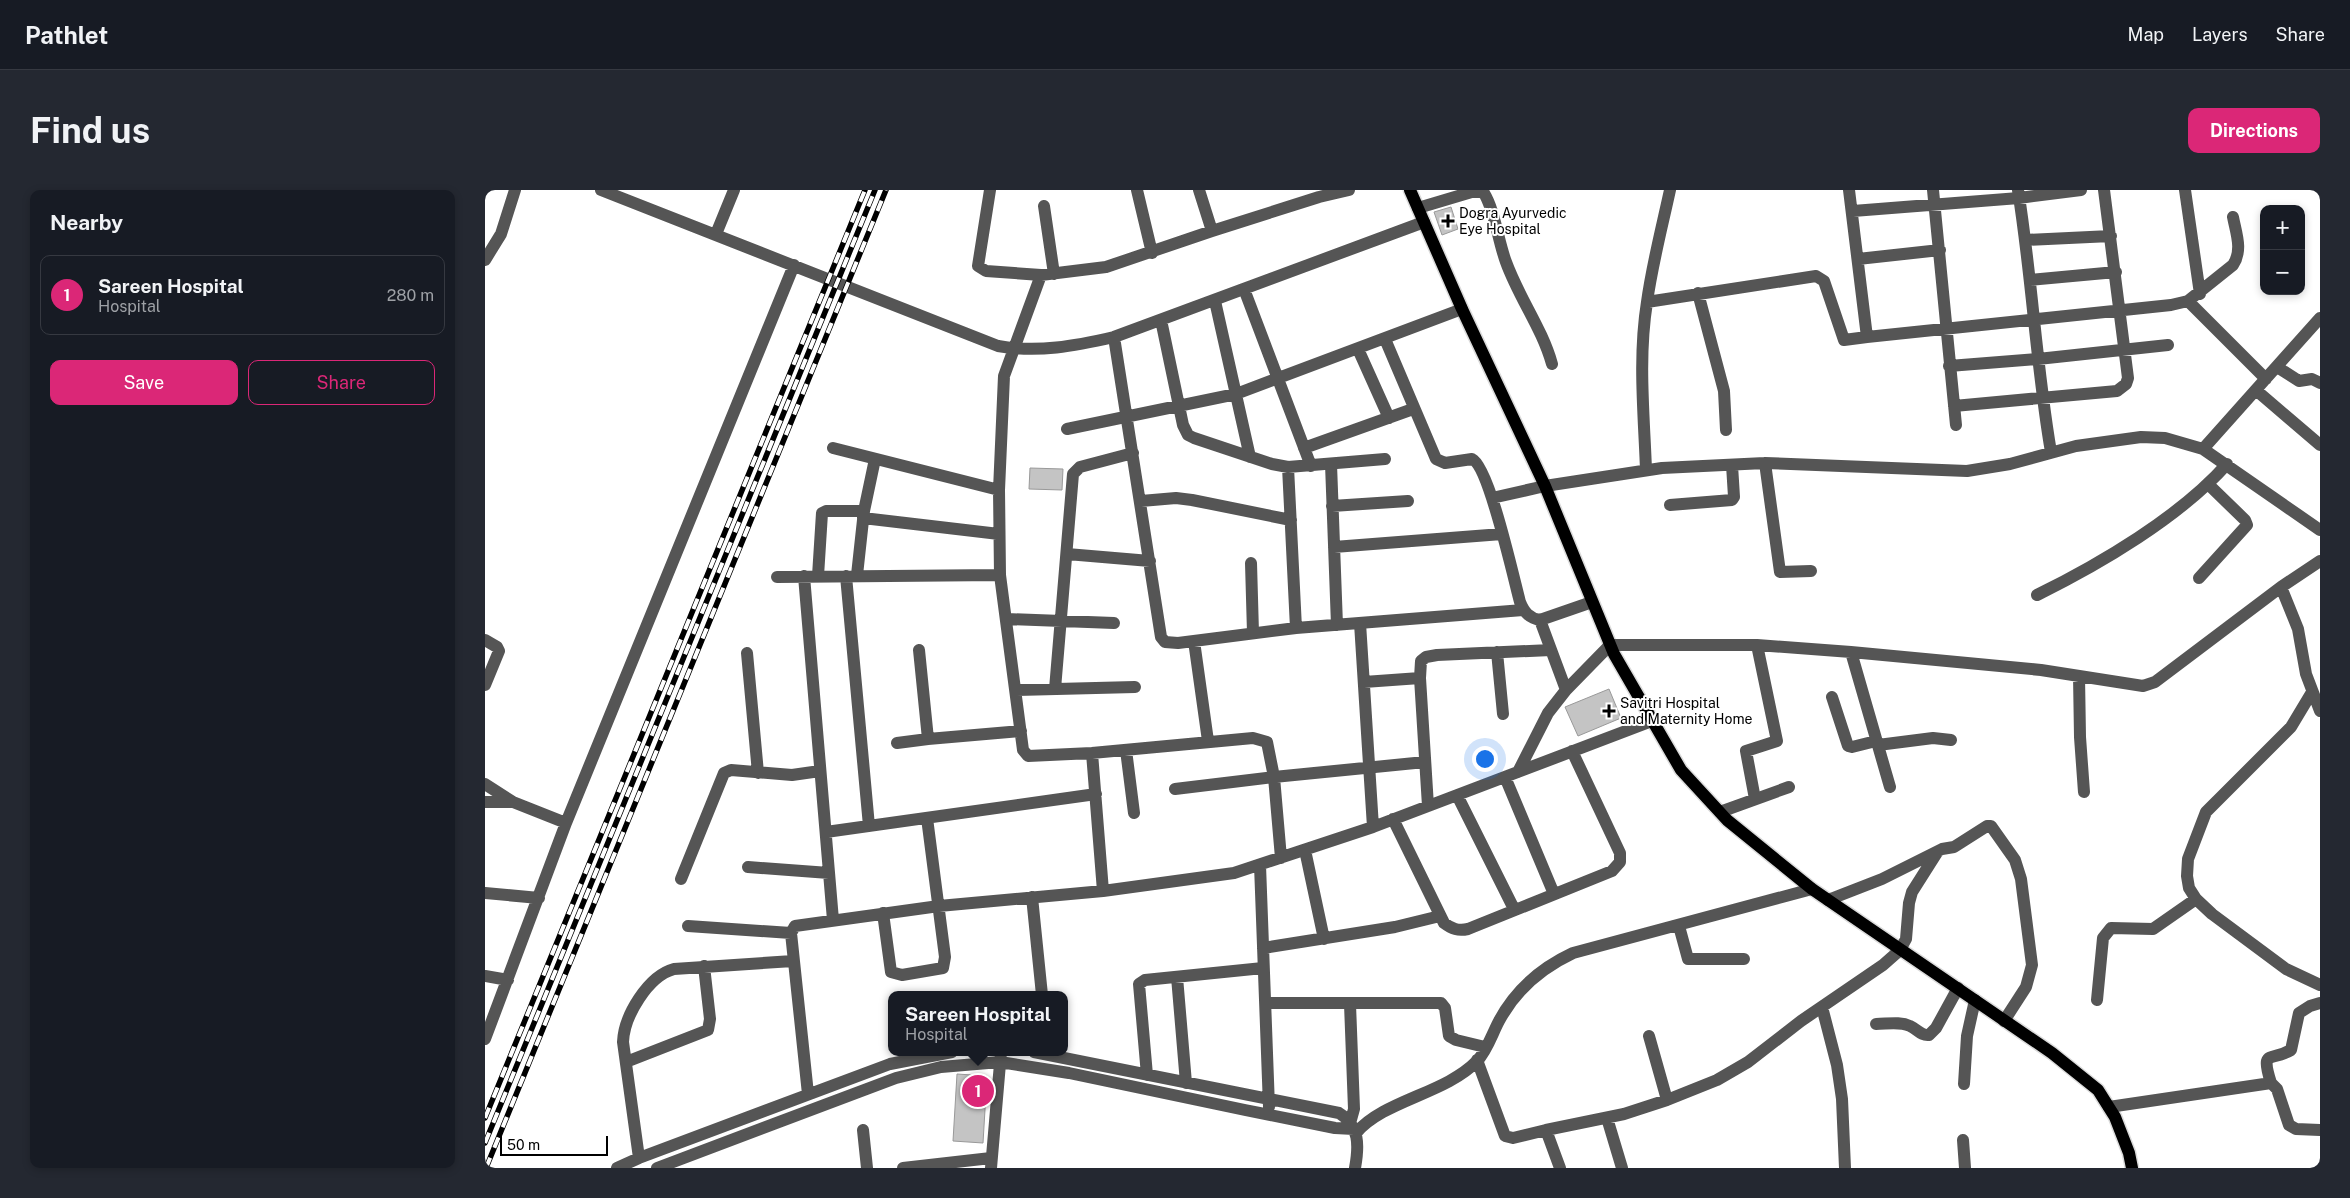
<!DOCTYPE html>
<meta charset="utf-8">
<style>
:root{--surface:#171b24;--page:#242831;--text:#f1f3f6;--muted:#9ea1a6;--line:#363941;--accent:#db2777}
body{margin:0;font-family:"Public Sans",sans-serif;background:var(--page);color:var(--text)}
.controls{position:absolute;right:15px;top:15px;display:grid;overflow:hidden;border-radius:10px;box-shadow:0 2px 8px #0003}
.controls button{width:45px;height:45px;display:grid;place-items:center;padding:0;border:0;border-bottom:1px solid var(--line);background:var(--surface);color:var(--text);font:25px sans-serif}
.scale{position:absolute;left:15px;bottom:12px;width:108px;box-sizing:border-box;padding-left:5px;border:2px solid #000;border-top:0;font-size:14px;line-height:18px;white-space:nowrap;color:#000;-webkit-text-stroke:4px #fff;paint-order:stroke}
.you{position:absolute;left:999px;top:568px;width:18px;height:18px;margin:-12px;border:4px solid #fff;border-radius:50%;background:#1a73e8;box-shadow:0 0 0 8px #1a73e833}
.badge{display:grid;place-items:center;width:32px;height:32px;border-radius:50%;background:var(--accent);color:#fff;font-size:16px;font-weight:700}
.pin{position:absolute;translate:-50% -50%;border:2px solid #fff;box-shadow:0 1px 5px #0006}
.popup{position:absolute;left:403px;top:801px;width:180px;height:65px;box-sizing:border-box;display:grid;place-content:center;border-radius:10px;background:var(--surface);filter:drop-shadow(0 1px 4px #0005);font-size:16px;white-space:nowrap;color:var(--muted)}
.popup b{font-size:19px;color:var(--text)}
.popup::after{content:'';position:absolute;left:50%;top:100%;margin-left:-10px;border:10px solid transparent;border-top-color:var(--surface)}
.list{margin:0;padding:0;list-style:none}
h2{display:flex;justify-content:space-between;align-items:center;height:65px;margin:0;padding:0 20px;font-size:21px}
h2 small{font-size:16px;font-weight:400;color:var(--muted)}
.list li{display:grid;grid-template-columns:32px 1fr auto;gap:15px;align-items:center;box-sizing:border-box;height:80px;margin:0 10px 10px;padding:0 10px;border:1px solid var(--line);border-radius:10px}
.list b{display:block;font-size:19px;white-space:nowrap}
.list p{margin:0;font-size:16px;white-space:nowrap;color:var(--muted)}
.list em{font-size:16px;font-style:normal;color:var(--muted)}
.actions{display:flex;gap:10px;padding:15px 20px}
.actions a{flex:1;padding:11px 0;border:1px solid var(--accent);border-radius:10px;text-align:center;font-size:18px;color:var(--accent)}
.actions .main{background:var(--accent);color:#fff}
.map{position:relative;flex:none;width:1835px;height:978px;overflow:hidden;border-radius:10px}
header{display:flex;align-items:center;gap:30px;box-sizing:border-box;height:70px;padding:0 25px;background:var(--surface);border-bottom:1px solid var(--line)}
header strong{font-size:24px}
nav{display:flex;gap:28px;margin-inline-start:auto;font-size:18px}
.intro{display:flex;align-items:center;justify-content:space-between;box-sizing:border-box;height:120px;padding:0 30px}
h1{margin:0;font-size:35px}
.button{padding:12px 22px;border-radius:10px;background:var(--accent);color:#fff;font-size:18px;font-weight:700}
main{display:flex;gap:30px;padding:0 30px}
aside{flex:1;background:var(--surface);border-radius:10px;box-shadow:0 2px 8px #0003}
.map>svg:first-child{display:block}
</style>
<header>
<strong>Pathlet</strong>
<nav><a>Map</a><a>Layers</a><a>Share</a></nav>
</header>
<div class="intro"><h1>Find us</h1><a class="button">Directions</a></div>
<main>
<aside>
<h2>Nearby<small></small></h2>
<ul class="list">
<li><span class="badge">1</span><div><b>Sareen Hospital</b><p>Hospital</p></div><em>280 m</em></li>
</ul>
<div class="actions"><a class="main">Save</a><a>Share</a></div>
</aside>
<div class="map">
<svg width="1835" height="978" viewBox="0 0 1835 978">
<rect width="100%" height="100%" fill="#fff"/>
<!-- building -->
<path fill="#c4c4c4" stroke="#999" d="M966 17 973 39 957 45 949 22Z
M545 278 578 279 577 300 544 299Z
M1124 499 1136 528 1093 546 1080 517Z
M472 884 502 886 498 953 468 951Z"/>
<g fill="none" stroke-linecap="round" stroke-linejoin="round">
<defs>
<path id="major" d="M925 0 977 119 1060 296 1129 464 1196 580 1242 630 1327 699 1567 863 1613 900 1630 927 1644 963 1647 978"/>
</defs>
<!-- major casing -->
<use href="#major" stroke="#dbdbdb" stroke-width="15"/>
<!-- minor -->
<path stroke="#555" stroke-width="12" d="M116 0 513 156C553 163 590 156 629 147L939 32
M505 0 493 76 501 81 556 85
M652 0 667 63
M714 0 727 41
M864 0 834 7 727 41 621 77 556 85 519 186 514 300 515 385 518 408 538 560 543 566 607 563 768 548 782 552 789 587 940 572
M1364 0 1382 147 1686 115 1703 111 1748 75C1758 60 1751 43 1748 27
M1448 0 1471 235
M1533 0C1547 87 1551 175 1566 262
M1700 0 1715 104
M559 16 569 84
M933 18 990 1 999 3C1010 21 1013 51 1021 72 1034 108 1057 138 1067 174
M1368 21 1534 8 1596 0
M231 44 249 0
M1540 50 1626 46
M1373 69 1455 60
M0 70 16 44 30 0
M1545 90 1631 82
M759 99 826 276
M1213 103 1239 201 1241 240
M730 111 765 267
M1703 111 1781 189
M1162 112 1331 86 1339 91 1359 150 1382 147
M676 130 698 235 703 245 709 248 787 274 803 277 900 269
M629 147 676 447 680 452 693 453 811 438 1038 420
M900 149 951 269 960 273 987 269C1004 276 1029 390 1035 412 1039 422 1044 428 1055 430L1081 500
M873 159 904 228
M1464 176 1553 169 1683 155
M1792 177 1814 191 1827 189 1835 193
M1772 201 1835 255
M1469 216 1632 201 1641 194 1643 188 1619 0
M582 239 751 204 977 119
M348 258 514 300
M819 258 928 219
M1718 259 1835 128
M1280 273 1295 382 1326 381
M846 274 852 435
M803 277 811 438
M1161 280C1159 224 1153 168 1162 112 1167 75 1177 37 1185 0
M1007 308 1060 296 1177 278 1280 273 1482 281 1525 274 1591 256 1656 247 1680 248 1718 259 1835 340
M656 311 691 308 707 310 806 330
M1185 315 1247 310 1249 307 1247 275
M847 316 923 311
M378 328 514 344
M849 357 1017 344
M582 364 665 371
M766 373 768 443
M372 385 379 321 390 269
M319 386 348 730
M333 386 337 323 341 321H379
M361 386 384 636
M292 387 515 385
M1714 388 1762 335 1760 330 1724 295
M1796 397 1813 439 1821 484 1835 521
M1552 405C1615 374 1695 327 1742 274
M522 429 629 433
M1055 430 1107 412
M875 433 888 637
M0 450 12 457 14 461 0 495
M709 451 723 551
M434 460 443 549 536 541
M1012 462 1018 524
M1366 462 1405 597
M262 463 273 583
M1594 486 1595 547 1599 602
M879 492 935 488
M570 499 588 284 595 277 648 263
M532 500 650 497
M1827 502 1806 537 1721 622 1703 669 1702 686 1704 698 1711 709 1727 724 1801 779 1835 795
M1347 507 1363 556 1367 557 1391 551
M412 553 443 549
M1393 555 1448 548 1466 550
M641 560 649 623
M607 563 618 701
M1033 582 1063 523 1081 500 1125 455H1272L1366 462 1556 480 1658 496 1670 492 1796 397 1835 371
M1020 587 1069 704
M0 594 28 612
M690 599 789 587 796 668
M972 605 1029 719
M1270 609 1261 561 1292 551 1272 455
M0 612H28L81 633
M943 616 935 488 936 471 941 467 952 465 1066 460
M1235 622 1304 597
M908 629 959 733C967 739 973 741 983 739L1127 681 1135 672V663L1087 561
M341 642 611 604
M820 660 839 749
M775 675 784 917
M263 677 344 683
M196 689 239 583 246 580 307 585 335 581
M0 703 54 708
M547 707 557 805
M1343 710 1397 689 1457 659 1469 657 1502 636H1506L1530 670 1536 689 1547 775 1541 797 1519 831
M398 723 406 782 417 785 458 778 460 767 442 628
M203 736 306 743
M1194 736 1203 769H1259
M778 758 910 737 955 726
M0 786 23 790
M692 787 701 893
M1612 810 1618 748 1626 738 1668 739 1711 709
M781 813H956L960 818 964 846 971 850 1000 857
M1337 817 1352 875 1357 909 1360 978
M1391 834C1402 834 1415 831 1425 836 1432 839 1436 846 1444 845L1451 838 1473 798
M1164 846 1182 910
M0 849 81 633 309 75
M549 862 854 923C875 936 874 956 870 978
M992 870 1020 946 1028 948 1061 940 1075 978
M141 872 223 840 225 829 219 776
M662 885 654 794 660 790 778 778
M1786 893C1775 858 1786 872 1806 860L1814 823 1825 816 1835 813
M1479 894 1482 846 1490 810
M323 904 306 743 310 736 454 716 618 701 749 683 888 637 1167 531
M1624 917 1786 893 1792 899 1804 935 1811 939 1835 940
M1122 928 1137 978
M864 937 869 919 865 814
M378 940 382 978
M1061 940 1139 924 1182 910 1232 890 1263 872 1316 831 1398 775 1415 760 1421 749 1424 713 1427 702 1453 661
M871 943C899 910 960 904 992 871 1002 861 1007 844 1014 831 1031 799 1056 778 1088 763L1327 699
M1478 950 1480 978
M154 968 138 852C139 826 163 786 189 779L308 771
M132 978 154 968 405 874 467 862
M172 978 411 888 456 877 515 872 584 883 760 920 850 938 869 939
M418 978 506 968
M506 978 516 862"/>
<!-- major -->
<use href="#major" stroke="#000" stroke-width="12"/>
<defs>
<path id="rail" d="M0 928 380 0
M0 953 390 0
M1 978 401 0"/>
</defs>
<!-- rail casing -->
<use href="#rail" stroke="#000" stroke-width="5.5"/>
<!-- rail -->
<use href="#rail" stroke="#fff" stroke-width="4" stroke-dasharray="11" stroke-linecap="butt"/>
</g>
<!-- markers -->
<g fill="#000" stroke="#fff" stroke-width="2">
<path d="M960.5 23.5h5v5h5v5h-5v5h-5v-5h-5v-5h5z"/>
<path d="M1121.5 513.5h5v5h5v5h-5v5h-5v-5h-5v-5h5z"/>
</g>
<g text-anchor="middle" stroke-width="4" stroke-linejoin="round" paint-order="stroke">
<!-- poi labels -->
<g font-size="14" fill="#000" stroke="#fff" text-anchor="start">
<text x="974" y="28">Dogra Ayurvedic<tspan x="974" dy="16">Eye Hospital</tspan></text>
<text x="1135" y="518">Savitri Hospital<tspan x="1135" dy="16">and Maternity Home</tspan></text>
</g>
</g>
</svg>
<div class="controls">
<button>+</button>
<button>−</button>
</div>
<div class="scale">50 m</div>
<div class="you"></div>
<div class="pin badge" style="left:493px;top:901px">1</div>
<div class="popup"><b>Sareen Hospital</b>Hospital</div>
</div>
</main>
